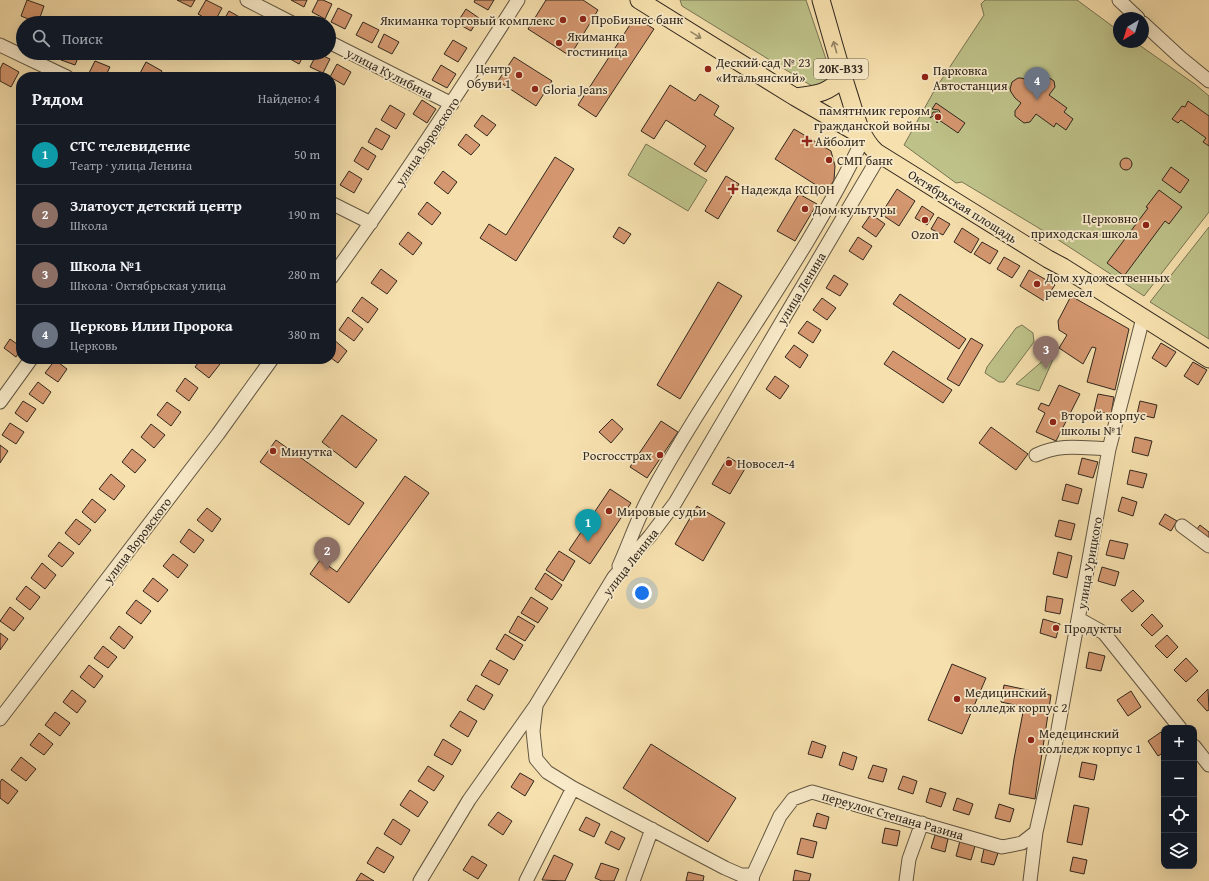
<!DOCTYPE html>
<html lang="ru">
<meta charset="utf-8">
<style>
:root{--surface:#171b24;--page:#242831;--text:#f1f3f6;--muted:#9ea1a6;--line:#363941;--accent:#ea580c}
body{margin:0;font-family:"Gentium Book Plus",serif;background:var(--page);color:var(--text)}
.controls{position:absolute;right:12px;bottom:12px;display:grid;overflow:hidden;border-radius:8px;box-shadow:0 4px 16px #0002}
.controls button{width:36px;height:36px;display:grid;place-items:center;padding:0;border:0;border-bottom:1px solid var(--line);background:var(--surface);color:var(--text);font:20px sans-serif}
.compass{position:absolute;left:1113px;top:12px;width:36px;height:36px;border-radius:50%;background:var(--surface);box-shadow:0 4px 16px #0002;rotate:218deg}
.you{position:absolute;left:642px;top:593px;width:14px;height:14px;margin:-10px;border:3px solid #fff;border-radius:50%;background:#1a73e8;box-shadow:0 0 0 6px #1a73e833}
.badge{display:grid;place-items:center;width:26px;height:26px;border-radius:50%;background:var(--accent);color:#fff;font-size:13px;font-weight:700}
.pin{position:absolute;translate:-50% -33px;filter:drop-shadow(0 1px 2px #0008)}
.pin::after{content:'';position:absolute;top:21px;width:14px;height:12px;background:inherit;clip-path:polygon(0 0,100% 0,50% 100%)}
.list{margin:0;padding:0;list-style:none}
h2{display:flex;justify-content:space-between;align-items:center;height:52px;margin:0;padding:0 16px;font-size:17px}
h2 small{font-size:13px;font-weight:400;color:var(--muted)}
.list li{display:grid;grid-template-columns:26px 1fr auto;gap:12px;align-items:center;box-sizing:border-box;height:60px;padding:0 16px;border-top:1px solid var(--line)}
.list b{display:block;font-size:15px;white-space:nowrap}
.list p{margin:0;font-size:13px;white-space:nowrap;color:var(--muted)}
.list em{font-size:13px;font-style:normal;color:var(--muted)}
.icon{flex:none;width:22px;height:22px;fill:none;stroke:currentColor;stroke-width:2;stroke-linecap:round;stroke-linejoin:round}
.map{position:relative;flex:none;width:1209px;height:881px;overflow:hidden}
.search{position:absolute;background:var(--surface);box-shadow:0 4px 16px #0002;left:16px;top:16px;width:320px;height:44px;display:flex;align-items:center;gap:10px;box-sizing:border-box;padding:0 14px;border-radius:22px;color:var(--muted);font-size:15px}
.panel{position:absolute;background:var(--surface);box-shadow:0 4px 16px #0002;left:16px;top:72px;width:320px;height:292px;border-radius:16px}
.map>svg:first-child{display:block}
</style>
<div class="map">
<svg width="1209" height="881" viewBox="0 0 1209 881">
<rect width="100%" height="100%" fill="#f6e0ad"/>
<filter id="stains"><feTurbulence type="fractalNoise" baseFrequency=".005" numOctaves="4"/><feColorMatrix values="0 0 0 0 .2 0 0 0 0 .09 0 0 0 0 .02 0 0 0 .5 -.17"/></filter>
<radialGradient id="worn" r=".72"><stop offset=".6" stop-color="#630" stop-opacity="0"/><stop offset="1" stop-color="#630" stop-opacity=".3"/></radialGradient>
<!-- green -->
<path fill="#bec289" stroke="#787554" d="M680 0H806L829 68V78L824 84 812 86 682 6Z
M985 0H1077L1119 31V42H1135L1196 85 1209 96V212L1144 296 1057 239 962 182 956 183 904 145 934 91 984 15 981 4Z
M646 144 707 180 688 211 628 175Z
M1209 227V339L1150 302Z
M1022 325 1033 333 1034 342 1004 382H999L985 373 987 367 1016 328Z
M1053 352 1055 355 1039 391 1016 384Z"/>
<!-- building -->
<path fill="#d4976f" stroke="#31281f" d="M27 0 44 6 38 23 21 16Z
M177 0H195L191 7Z
M206 0 222 8 214 23 198 14Z
M291 0H307L304 7Z
M318 0H323L332 4 325 19 312 12Z
M475 0H494L488 10 474 2Z
M546 0H583L598 10 570 56 528 29Z
M338 8 352 15 345 29 331 22Z
M466 9 479 18 471 31 457 23Z
M229 11 243 19 240 23H222Z
M635 17 654 29 596 117 578 105Z
M363 22 379 30 372 43 356 35Z
M384 34 399 42 392 54 378 47Z
M453 40 467 48 458 62 444 54Z
M64 53H80L75 65 61 60Z
M287 53H305L299 64 285 56Z
M317 53 330 59 323 73 310 67Z
M514 57 552 81 536 106 498 81Z
M95 61 110 67 105 77H97L89 73Z
M146 62 162 71 159 77H138Z
M3 63 19 72 11 87 0 81V69Z
M337 64 351 72 344 85 330 77Z
M441 65 456 74 447 88 432 80Z
M1045 75 1054 81 1055 87 1049 95 1067 108 1064 112 1073 119 1066 130 1056 123 1054 127 1036 114 1030 122 1024 123 1015 116V111L1021 103 1015 98 1011 92 1010 89 1012 82 1018 78H1021L1028 80 1034 84 1040 76Z
M670 85 695 101 700 94 719 106 714 115 734 128 706 172 694 164 706 146 666 120 654 139 641 131Z
M422 100 436 109 427 123 413 114Z
M1188 101 1209 116V146L1203 142 1206 138 1181 120 1178 123 1172 119 1182 106 1185 107Z
M936 103 965 123 958 133 939 120 941 116 939 110 932 109Z
M390 105 405 114 396 129 381 120Z
M933 112H938L939 113V117L937 123 936 115 935 118H934L936 114 930 118Z
M482 115 496 125 487 136 474 126Z
M376 128 390 136 382 150 368 142Z
M794 129 831 151 835 166 834 180 827 192 775 159Z
M466 134 480 145 471 155 458 145Z
M362 147 376 156 368 170 354 161Z
M555 157 574 169 516 261 480 238 489 224 506 235Z
M1120 164a6 6 0 1 1 12 0a6 6 0 1 1-12 0Z
M1171 167 1189 180 1180 193 1162 180Z
M349 171 362 179 354 193 340 185Z
M443 171 457 182 448 194 434 183Z
M726 176 739 184 718 219 705 211Z
M897 189 915 201 899 226 881 214Z
M1159 190 1182 207 1169 224 1165 221 1124 276 1107 263 1148 208 1146 207Z
M799 194 817 204 795 241 777 231Z
M427 202 441 213 432 225 418 214Z
M922 206 934 214 927 225 915 218Z
M871 214 885 224 876 237 862 227Z
M938 217 950 224 943 235 931 229Z
M619 227 631 234 624 244 613 237Z
M962 228 979 239 971 253 954 242Z
M408 232 422 243 413 255 399 244Z
M858 237 872 246 863 260 849 251Z
M982 242 998 251 990 264 974 254Z
M1004 257 1020 266 1012 278 997 269Z
M381 269 397 281 387 294 371 283Z
M1029 270 1055 285 1044 301 1020 286Z
M834 275 848 284 840 296 826 288Z
M718 282 742 296 680 399 657 385Z
M900 294 966 339 959 349 893 304Z
M1071 296 1129 329 1115 390 1087 382 1096 348 1092 347 1083 364 1059 348 1067 335 1059 330 1058 321Z
M362 297 378 309 368 323 352 311Z
M822 298 836 308 827 320 813 310Z
M348 317 363 329 354 341 339 330Z
M807 321 821 330 813 343 798 333Z
M971 338 983 345 959 386 947 379Z
M10 339 21 347V349L16 357 4 348Z
M333 339 347 351 338 363 331 358V342Z
M1161 343 1176 352 1166 367 1152 358Z
M794 345 808 355 800 368 785 357Z
M893 351 952 390 943 403 884 364Z
M201 359H213L220 364 209 378 195 367Z
M55 360 67 369 58 382 45 373Z
M1193 362 1207 370 1198 385 1184 376Z
M775 376 789 386 780 399 766 389Z
M185 378 198 388 189 401 176 391Z
M38 382 51 392 43 404 29 394Z
M1059 385 1080 394 1056 441 1036 432 1045 413 1038 409 1041 403 1049 406Z
M1098 394 1114 397 1111 414 1094 411Z
M23 401 36 409 27 422 15 413Z
M1140 401 1157 405 1154 418 1137 414Z
M167 402 181 412 171 426 157 415Z
M342 415 377 440 356 468 322 442Z
M612 419 623 429 611 443 599 432Z
M661 421 678 432 647 478 630 467Z
M10 423 24 432 16 444 2 435Z
M151 424 165 435 154 448 141 437Z
M991 427 1028 454 1016 470 979 443Z
M1135 437 1152 441 1148 456 1132 452Z
M276 440 364 503 349 525 260 462Z
M0 445 8 451 0 463Z
M132 449 146 460 135 473 122 462Z
M728 457 746 467 730 494 712 484Z
M1082 458 1098 462 1093 478 1078 474Z
M1130 470 1147 474 1143 488 1127 484Z
M111 474 125 486 114 500 99 489Z
M405 476 429 493 349 603 310 574 320 560 337 572Z
M1066 484 1082 489 1078 504 1062 500Z
M610 489 631 503 590 564 569 550Z
M1122 497 1137 502 1133 516 1118 511Z
M92 499 106 510 95 523 82 512Z
M697 506 725 523 703 561 675 544Z
M207 508 221 519 212 532 197 520Z
M1165 514 1177 521 1171 531 1159 524Z
M76 519 91 530 79 545 65 533Z
M1059 520 1075 524 1071 540 1055 536Z
M1200 525 1209 532V542L1191 537Z
M189 529 204 540 194 553 180 542Z
M1110 540 1128 544 1124 559 1106 555Z
M59 542 74 553 62 567 48 556Z
M559 551 575 561 563 581 546 570Z
M1058 552 1072 556 1067 578 1053 574Z
M173 554 188 565 178 578 163 566Z
M42 563 56 575 45 589 31 578Z
M1102 567 1119 572 1115 586 1098 581Z
M545 573 562 585 552 600 535 589Z
M153 578 168 590 158 602 143 591Z
M26 586 40 597 30 610 16 599Z
M1133 590 1144 601 1132 612 1121 600Z
M1047 596 1063 599 1060 614 1045 611Z
M531 597 548 608 538 623 521 613Z
M136 600 151 611 141 624 126 613Z
M10 607 24 618 14 631 0 621Z
M1152 614 1163 626 1152 636 1141 625Z
M518 616 535 626 525 641 509 632Z
M1043 619 1060 624 1056 638 1040 633Z
M119 626 133 637 124 649 110 638Z
M0 633 8 639 0 650Z
M505 634 523 645 514 660 496 649Z
M1167 635 1178 647 1167 658 1155 646Z
M103 646 117 657 108 668 94 658Z
M1089 652 1105 656 1101 671 1086 668Z
M1186 658 1198 671 1186 682 1174 670Z
M490 660 508 670 499 685 481 675Z
M952 664 986 678 962 734 928 720Z
M89 665 103 676 94 688 80 677Z
M476 685 493 695 484 710 467 700Z
M1004 685 1051 695 1035 799 1009 794 1014 759 1024 707 1001 702Z
M1208 689 1209 710 1207 711 1197 700Z
M72 690 86 701 77 713 63 702Z
M1131 691 1141 707 1128 716 1117 700Z
M460 711 477 721 468 737 450 726Z
M55 712 70 723 60 736 45 725Z
M1161 732 1164 736V752L1158 756 1148 741Z
M39 733 53 744 44 755 30 745Z
M443 739 461 750 452 765 434 755Z
M812 741 826 746 822 758 808 754Z
M651 744 736 798 708 842 623 788Z
M843 752 857 757 853 770 839 765Z
M21 757 36 769 26 781 11 770Z
M1082 762 1097 765 1094 780 1079 777Z
M873 765 887 769 883 782 868 778Z
M428 766 444 776 434 791 418 781Z
M520 773 534 781 525 796 511 787Z
M903 776 917 781 913 794 898 789Z
M2 779 18 791 8 804 0 798V782Z
M930 788 946 793 941 807 926 802Z
M410 790 428 802 418 817 400 805Z
M957 798 973 804 969 815 953 810Z
M999 804 1014 809 1010 822 995 818Z
M1074 805 1089 808 1082 845 1067 842Z
M498 812 512 821 503 835 488 825Z
M817 813 829 817 826 829 813 826Z
M586 817 600 824 594 837 579 830Z
M393 819 410 830 401 845 384 834Z
M885 828 900 831 897 846 882 843Z
M611 831 625 838 619 850 605 843Z
M935 835 948 839 945 852 931 848Z
M801 838 817 842 813 858 797 854Z
M960 841 975 846 971 860 956 856Z
M377 847 394 857 384 873 367 863Z
M984 849 998 853 994 865 981 862Z
M554 855 573 864 565 881 542 880Z
M472 856 487 865 478 879 463 870Z
M1073 857 1087 860 1084 874 1070 871Z
M601 863 619 869 614 881H602L595 878Z
M795 870 811 874 809 881H793Z
M688 872 704 876 703 881H686Z
M361 873 374 881H356Z"/>
<g fill="none" stroke-linecap="round" stroke-linejoin="round">
<defs>
<path id="minor" d="M247 0 292 23
M1119 0 1138 18
M1143 23 1181 58 1209 81
M329 42 452 104
M0 45 67 77
M331 203 371 223
M331 278C397 188 458 94 518 0
M0 402 31 359
M1036 455C1061 443 1082 448 1109 449
M1182 526 1209 546
M619 566C629 544 637 520 648 499 715 375 804 264 864 137
M1079 619 1104 633 1180 728
M536 706 533 731 536 759 547 772 573 788 725 868 741 875H753
M0 719 218 434 272 359
M1194 746 1209 765
M420 881 469 800 536 705 614 577 650 536 675 503 880 155
M526 881 573 788
M633 881 652 829
M752 881 753 875 780 816 793 799 812 792 1002 847 1022 843 1036 832
M906 881 909 859 922 823
M1030 881 1036 832 1053 757 1109 449 1143 318"/>
<path id="major" d="M639 0 795 97 864 137
M821 0C830 31 838 61 848 92 855 113 859 136 876 152L1048 259 1063 267 1209 359
M795 97C818 94 826 94 843 78"/>
</defs>
<!-- minor casing -->
<use href="#minor" stroke="#625642" stroke-width="15"/>
<!-- major casing -->
<use href="#major" stroke="#31281f" stroke-width="19"/>
<!-- minor -->
<use href="#minor" stroke="#f9ebca" stroke-width="13"/>
<!-- major -->
<use href="#major" stroke="#f6e0ad" stroke-width="17"/>
</g>
<!-- one-way arrows -->
<defs><path id="oneway-shaft" d="M-6 0H5M1.5-3L5.5 0L1.5 3" fill="none" stroke-width="1.6" stroke-linecap="round" stroke-linejoin="round"/></defs>
<g stroke="#948466">
<use href="#oneway-shaft" transform="translate(696 35) rotate(32)"/>
<use href="#oneway-shaft" transform="translate(835 47) rotate(-106)"/>
</g>
<!-- markers -->
<g fill="#8f2418" stroke="#f9ebca" stroke-width="1.5">
<circle cx="583" cy="19" r="4"/>
<circle cx="563" cy="20" r="4"/>
<circle cx="559" cy="43" r="4"/>
<circle cx="708" cy="69" r="4"/>
<circle cx="519" cy="75" r="4"/>
<circle cx="925" cy="77" r="4"/>
<circle cx="535" cy="89" r="4"/>
<circle cx="938" cy="117" r="4"/>
<path d="M805 135h4v4h4v4h-4v4h-4v-4h-4v-4h4z"/>
<circle cx="829" cy="160" r="4"/>
<path d="M731 183h4v4h4v4h-4v4h-4v-4h-4v-4h4z"/>
<circle cx="805" cy="209" r="4"/>
<circle cx="925" cy="220" r="4"/>
<circle cx="1146" cy="225" r="4"/>
<circle cx="1037" cy="284" r="4"/>
<circle cx="1053" cy="422" r="4"/>
<circle cx="273" cy="451" r="4"/>
<circle cx="660" cy="455" r="4"/>
<circle cx="729" cy="463" r="4"/>
<circle cx="609" cy="511" r="4"/>
<circle cx="1056" cy="628" r="4"/>
<circle cx="957" cy="699" r="4"/>
<circle cx="1031" cy="740" r="4"/>
</g>
<g text-anchor="middle" stroke-width="3.5" stroke-linejoin="round" paint-order="stroke">
<!-- shield labels -->
<rect fill="#f9ebca" stroke="#6d6252" stroke-width="1" x="814" y="59" width="54" height="20" rx="3"/>
<g font-size="12" font-weight="bold" fill="#31281f">
<text x="841" y="73">20К-В33</text>
</g>
<!-- poi labels -->
<g font-size="13" fill="#31281f" stroke="#f9ebca" text-anchor="start">
<text x="591" y="24">ПроБизнес банк</text>
<text x="555" y="25" text-anchor="end">Якиманка торговый комплекс</text>
<text x="567" y="41">Якиманка<tspan x="567" dy="15">гостиница</tspan></text>
<text x="716" y="67">Деский сад № 23<tspan x="716" dy="15">«Итальянский»</tspan></text>
<text x="511" y="73" text-anchor="end">Центр<tspan x="511" dy="15">Обуви 1</tspan></text>
<text x="933" y="75">Парковка<tspan x="933" dy="15">Автостанция</tspan></text>
<text x="543" y="94">Gloria Jeans</text>
<text x="930" y="115" text-anchor="end">памятнмик героям<tspan x="930" dy="15">гражданской войны</tspan></text>
<text x="815" y="146">Айболит</text>
<text x="837" y="165">СМП банк</text>
<text x="741" y="194">Надежда КСЦОН</text>
<text x="813" y="214">Дом культуры</text>
<text x="1138" y="223" text-anchor="end">Церковно<tspan x="1138" dy="15">приходская школа</tspan></text>
<text x="925" y="239" text-anchor="middle">Ozon</text>
<text x="1045" y="282">Дом художественных<tspan x="1045" dy="15">ремесел</tspan></text>
<text x="1061" y="420">Второй корпус<tspan x="1061" dy="15">школы №1</tspan></text>
<text x="281" y="456">Минутка</text>
<text x="652" y="460" text-anchor="end">Росгосстрах</text>
<text x="737" y="468">Новосел-4</text>
<text x="617" y="516">Мировые судьи</text>
<text x="1064" y="633">Продукты</text>
<text x="965" y="697">Медицинский<tspan x="965" dy="15">колледж корпус 2</tspan></text>
<text x="1039" y="738">Медецинский<tspan x="1039" dy="15">колледж корпус 1</tspan></text>
</g>
<!-- street labels -->
<g font-size="13" fill="#31281f" stroke="#f9ebca">
<text transform="translate(390 73) rotate(27)" y="5">улица Кулибина</text>
<text transform="translate(427 141) rotate(-56)" y="5">улица Воровского</text>
<text transform="translate(963 206) rotate(32)" y="5">Октябрьская площадь</text>
<text transform="translate(801 288) rotate(-59)" y="5">улица Ленина</text>
<text transform="translate(137 540) rotate(-53)" y="5">улица Воровского</text>
<text transform="translate(630 562) rotate(-52)" y="5">улица Ленина</text>
<text transform="translate(1089 563) rotate(-80)" y="5">улица Урицкого</text>
<text transform="translate(893 815) rotate(16)" y="5">переулок Степана Разина</text>
</g>
</g>
<rect width="100%" height="100%" filter="url(#stains)"/>
<rect width="100%" height="100%" fill="url(#worn)"/>
</svg>
<div class="controls">
<button>+</button>
<button>−</button>
<button><svg class="icon" aria-label="locate" viewBox="0 0 24 24"><circle cx="12" cy="12" r="6"/><path d="M12 2v4M12 18v4M2 12h4M18 12h4"/></svg></button>
<button><svg class="icon" aria-label="layers" viewBox="0 0 24 24"><path d="M12 4l9 5-9 5-9-5zM3 14l9 5 9-5"/></svg></button>
</div>
<svg class="compass" viewBox="-18 -18 36 36"><path d="M0-13l5 13h-10z" fill="#e53935"/><path d="M0 13l5-13h-10z" fill="#9ea1a6"/></svg>
<div class="you"></div>
<div class="pin badge" style="left:588px;top:542px;background:#0f9aa8">1</div>
<div class="pin badge" style="left:327px;top:570px;background:#8d6e63">2</div>
<div class="pin badge" style="left:1046px;top:369px;background:#8d6e63">3</div>
<div class="pin badge" style="left:1037px;top:100px;background:#6b7280">4</div>
<div class="search"><svg class="icon" aria-label="search" viewBox="0 0 24 24"><circle cx="10" cy="10" r="6"/><path d="M15 15l6 6"/></svg>Поиск</div>
<section class="panel">
<h2>Рядом<small>Найдено: 4</small></h2>
<ul class="list">
<li><span class="badge" style="background:#0f9aa8">1</span><div><b>СТС телевидение</b><p>Театр · улица Ленина</p></div><em>50 m</em></li>
<li><span class="badge" style="background:#8d6e63">2</span><div><b>Златоуст детский центр</b><p>Школа</p></div><em>190 m</em></li>
<li><span class="badge" style="background:#8d6e63">3</span><div><b>Школа №1</b><p>Школа · Октябрьская улица</p></div><em>280 m</em></li>
<li><span class="badge" style="background:#6b7280">4</span><div><b>Церковь Илии Пророка</b><p>Церковь</p></div><em>380 m</em></li>
</ul>
</section>
</div>
